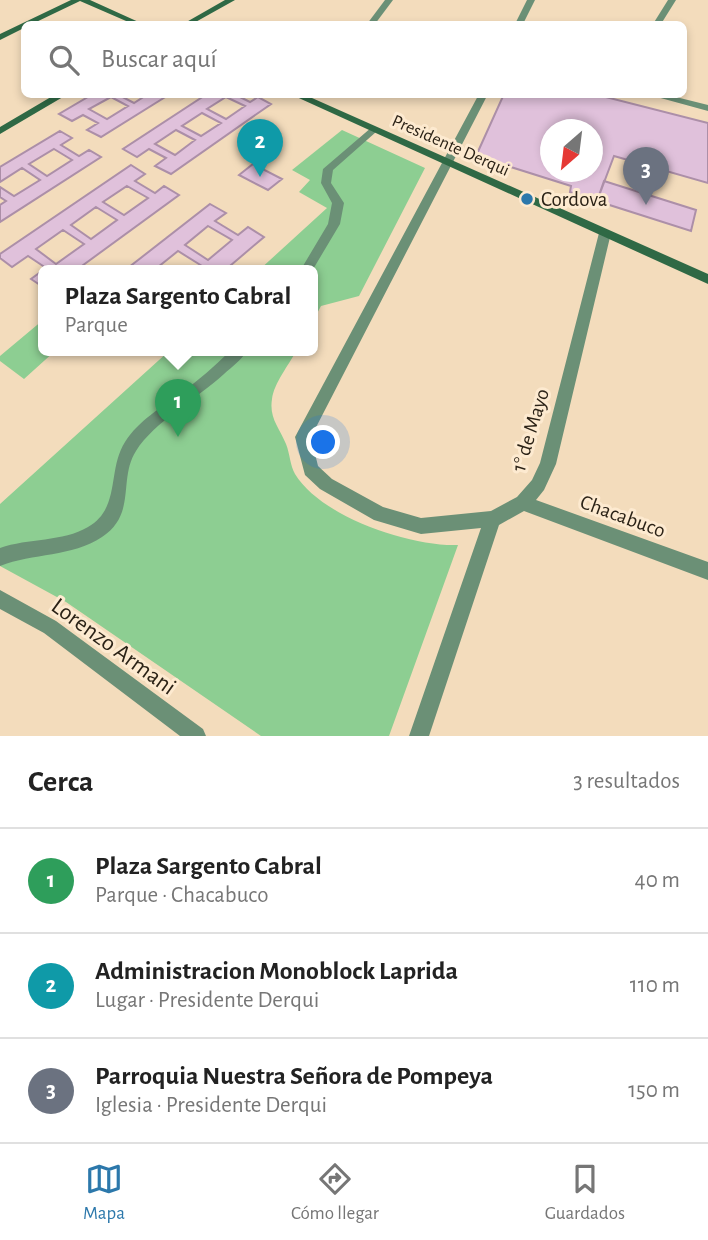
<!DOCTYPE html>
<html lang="es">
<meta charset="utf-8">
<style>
:root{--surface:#fff;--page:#f6f6f6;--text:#222;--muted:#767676;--line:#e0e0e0;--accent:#2c78ab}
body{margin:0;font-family:"Alegreya Sans",sans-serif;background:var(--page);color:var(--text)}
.compass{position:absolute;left:540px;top:119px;width:63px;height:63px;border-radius:50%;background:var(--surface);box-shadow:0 4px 10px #0003;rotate:208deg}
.you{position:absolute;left:324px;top:443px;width:24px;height:24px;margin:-18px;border:5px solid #fff;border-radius:50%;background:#1a73e8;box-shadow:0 0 0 10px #1a73e833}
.badge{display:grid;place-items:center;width:46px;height:46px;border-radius:50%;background:var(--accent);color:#fff;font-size:23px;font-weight:700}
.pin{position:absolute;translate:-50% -58px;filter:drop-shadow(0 2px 4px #0008)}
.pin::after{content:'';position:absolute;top:37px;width:24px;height:21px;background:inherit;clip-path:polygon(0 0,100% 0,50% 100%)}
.popup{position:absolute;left:38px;top:265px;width:280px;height:91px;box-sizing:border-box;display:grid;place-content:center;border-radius:10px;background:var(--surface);filter:drop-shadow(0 2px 5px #0005);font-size:23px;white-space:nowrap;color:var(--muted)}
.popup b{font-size:26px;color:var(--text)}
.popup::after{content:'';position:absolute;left:50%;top:100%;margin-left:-14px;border:14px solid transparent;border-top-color:var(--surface)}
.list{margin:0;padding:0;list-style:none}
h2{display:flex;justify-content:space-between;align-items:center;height:91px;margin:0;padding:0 28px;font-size:30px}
h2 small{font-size:23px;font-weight:400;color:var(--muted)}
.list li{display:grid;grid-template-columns:46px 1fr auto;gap:21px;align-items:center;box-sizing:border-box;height:105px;padding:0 28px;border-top:2px solid var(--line)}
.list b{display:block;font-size:26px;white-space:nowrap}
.list p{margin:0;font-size:23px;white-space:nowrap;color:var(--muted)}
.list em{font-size:23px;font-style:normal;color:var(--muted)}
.icon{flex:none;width:38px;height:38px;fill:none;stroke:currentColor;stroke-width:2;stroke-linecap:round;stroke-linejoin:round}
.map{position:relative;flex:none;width:708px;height:736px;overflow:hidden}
.search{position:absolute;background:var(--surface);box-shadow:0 4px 10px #0003;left:21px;right:21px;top:21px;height:77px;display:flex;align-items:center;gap:18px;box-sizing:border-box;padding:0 24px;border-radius:10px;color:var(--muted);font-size:26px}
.sheet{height:406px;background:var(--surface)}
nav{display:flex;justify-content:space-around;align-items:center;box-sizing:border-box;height:98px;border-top:2px solid var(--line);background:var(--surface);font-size:19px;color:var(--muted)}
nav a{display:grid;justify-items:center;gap:4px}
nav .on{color:var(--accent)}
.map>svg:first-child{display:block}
</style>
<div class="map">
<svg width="708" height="736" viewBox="0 0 708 736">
<rect width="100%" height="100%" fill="#f3dcbc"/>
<!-- green -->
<path fill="#8dce92" d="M342 130 425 168 359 296 321 306 313 321V271H258L327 208 299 192 310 180 292 170Z
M43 320V351H55L24 379 0 361V356Z
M169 351H296C289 365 274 383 272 399 269 418 279 427 286 444 290 454 290 465 295 474 321 517 411 547 458 545L389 736H261L66 602 0 566V504Z"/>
<!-- building -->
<path fill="#e0c1db" stroke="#ac8fa8" stroke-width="2" fill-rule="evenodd" d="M93 94H117L134 103 148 94H170L101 137 87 130 98 123 83 115 72 121 59 114ZM111 97 128 106 107 119 89 109Z
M207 94H234L250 102 258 97 271 104 171 174 155 166 166 158 149 149 137 157 123 149ZM226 97 245 106 226 119 207 109ZM202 113 221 123 201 136 182 126ZM176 130 195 140 175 155 155 144Z
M504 94H594L708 123V183L614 156 597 201 570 192 571 186 476 156ZM550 130H592V172H550Z
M60 131 72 138 61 145 79 156 89 150 101 157 0 222V205L6 201 0 197V187L14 196 40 180 22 168 0 182V167ZM54 149 72 160 47 176 29 164Z
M253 164 282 179 268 190 239 175Z
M131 165 145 174 135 181 155 193 164 186 179 195 75 271H43V287L31 279 46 268 28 256 12 267 0 258V254ZM127 186 148 198 124 215 103 202ZM96 207 117 220 91 239 71 225ZM63 230 84 244 56 264 36 249Z
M604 181 696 210 691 231 597 201Z
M210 204 226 213 215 221 238 235 248 227 264 237 224 271H195L202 266 178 251 153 271H124ZM208 226 232 240 208 260 185 245Z"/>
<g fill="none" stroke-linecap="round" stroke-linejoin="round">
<!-- street -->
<path fill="#6b9076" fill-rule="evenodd" d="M385 0H393L375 24H367Z
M527 0H535L523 24H515Z
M668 0H676L661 24H653Z
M479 94H488L311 437 318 466 332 479 383 507 421 518 491 511 517 497 532 480 540 463 599 233 605 229 611 233 556 464 544 490 536 500 708 562V580L524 511 499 525 429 736H409L481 528 421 534 374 520 320 489 305 475 295 437Z
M646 94H664L708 105V111Z
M372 127 376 128V132L333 170 331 183 344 203 340 224 312 271H300L328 224 332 203 321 183 323 169Z
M230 351H247C241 360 232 367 224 374 198 398 154 422 136 451 118 479 137 514 102 537 72 557 33 553 0 566V548C28 538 63 542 88 527 121 508 107 470 125 442 139 420 161 408 181 393 199 380 215 366 230 351Z
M0 590 56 621 203 729 206 736H180L44 633 0 609Z"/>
<!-- secondary -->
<path fill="#2f6945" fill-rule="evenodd" d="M71 0H90L143 24H133L80 1 32 24H24V28L0 40V34Z
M225 0H235L192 24H183Z
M56 94H68L0 134V127Z
M290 94H303L708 274V284Z"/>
</g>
<!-- markers -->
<circle fill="#2c78ab" stroke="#fdead0" stroke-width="2.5" cx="527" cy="199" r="7"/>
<g text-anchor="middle" stroke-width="6" stroke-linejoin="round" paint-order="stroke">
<!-- far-street labels -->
<g font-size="18" fill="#2b2216" stroke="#fdead0">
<text transform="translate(451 145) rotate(24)" y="6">Presidente Derqui</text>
</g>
<!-- poi labels -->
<g font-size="21" fill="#2b2216" stroke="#fdead0" text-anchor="start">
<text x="541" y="206">Cordova</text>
</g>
<!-- street labels -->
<g font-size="21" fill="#2b2216" stroke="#fdead0">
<text transform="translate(530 430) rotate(-73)" y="7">1° de Mayo</text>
<text transform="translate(623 516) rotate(20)" y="7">Chacabuco</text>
</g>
<!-- near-street labels -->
<g font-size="24" fill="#2b2216" stroke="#fdead0">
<text transform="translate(114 646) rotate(36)" y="8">Lorenzo Armani</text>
</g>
</g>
</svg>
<svg class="compass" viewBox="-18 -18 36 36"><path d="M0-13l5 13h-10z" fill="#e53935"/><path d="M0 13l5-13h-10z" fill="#767676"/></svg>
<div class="you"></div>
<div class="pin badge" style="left:178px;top:437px;background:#2e9e5b">1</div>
<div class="popup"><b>Plaza Sargento Cabral</b>Parque</div>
<div class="pin badge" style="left:260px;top:177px;background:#0f9aa8">2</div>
<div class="pin badge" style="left:646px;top:205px;background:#6b7280">3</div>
<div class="search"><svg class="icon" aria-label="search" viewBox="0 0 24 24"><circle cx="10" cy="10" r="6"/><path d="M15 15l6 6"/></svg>Buscar aquí</div>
</div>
<section class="sheet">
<h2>Cerca<small>3 resultados</small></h2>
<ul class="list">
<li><span class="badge" style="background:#2e9e5b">1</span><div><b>Plaza Sargento Cabral</b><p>Parque · Chacabuco</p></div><em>40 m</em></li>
<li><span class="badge" style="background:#0f9aa8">2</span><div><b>Administracion Monoblock Laprida</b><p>Lugar · Presidente Derqui</p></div><em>110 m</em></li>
<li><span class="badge" style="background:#6b7280">3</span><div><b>Parroquia Nuestra Señora de Pompeya</b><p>Iglesia · Presidente Derqui</p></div><em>150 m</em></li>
</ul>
</section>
<nav>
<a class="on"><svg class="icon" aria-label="map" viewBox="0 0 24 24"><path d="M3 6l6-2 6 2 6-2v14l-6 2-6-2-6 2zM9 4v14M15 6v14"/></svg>Mapa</a>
<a><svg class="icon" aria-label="directions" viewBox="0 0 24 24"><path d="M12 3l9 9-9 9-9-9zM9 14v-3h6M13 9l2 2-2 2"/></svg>Cómo llegar</a>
<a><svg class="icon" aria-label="saved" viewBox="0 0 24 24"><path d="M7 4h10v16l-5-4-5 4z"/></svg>Guardados</a>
</nav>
